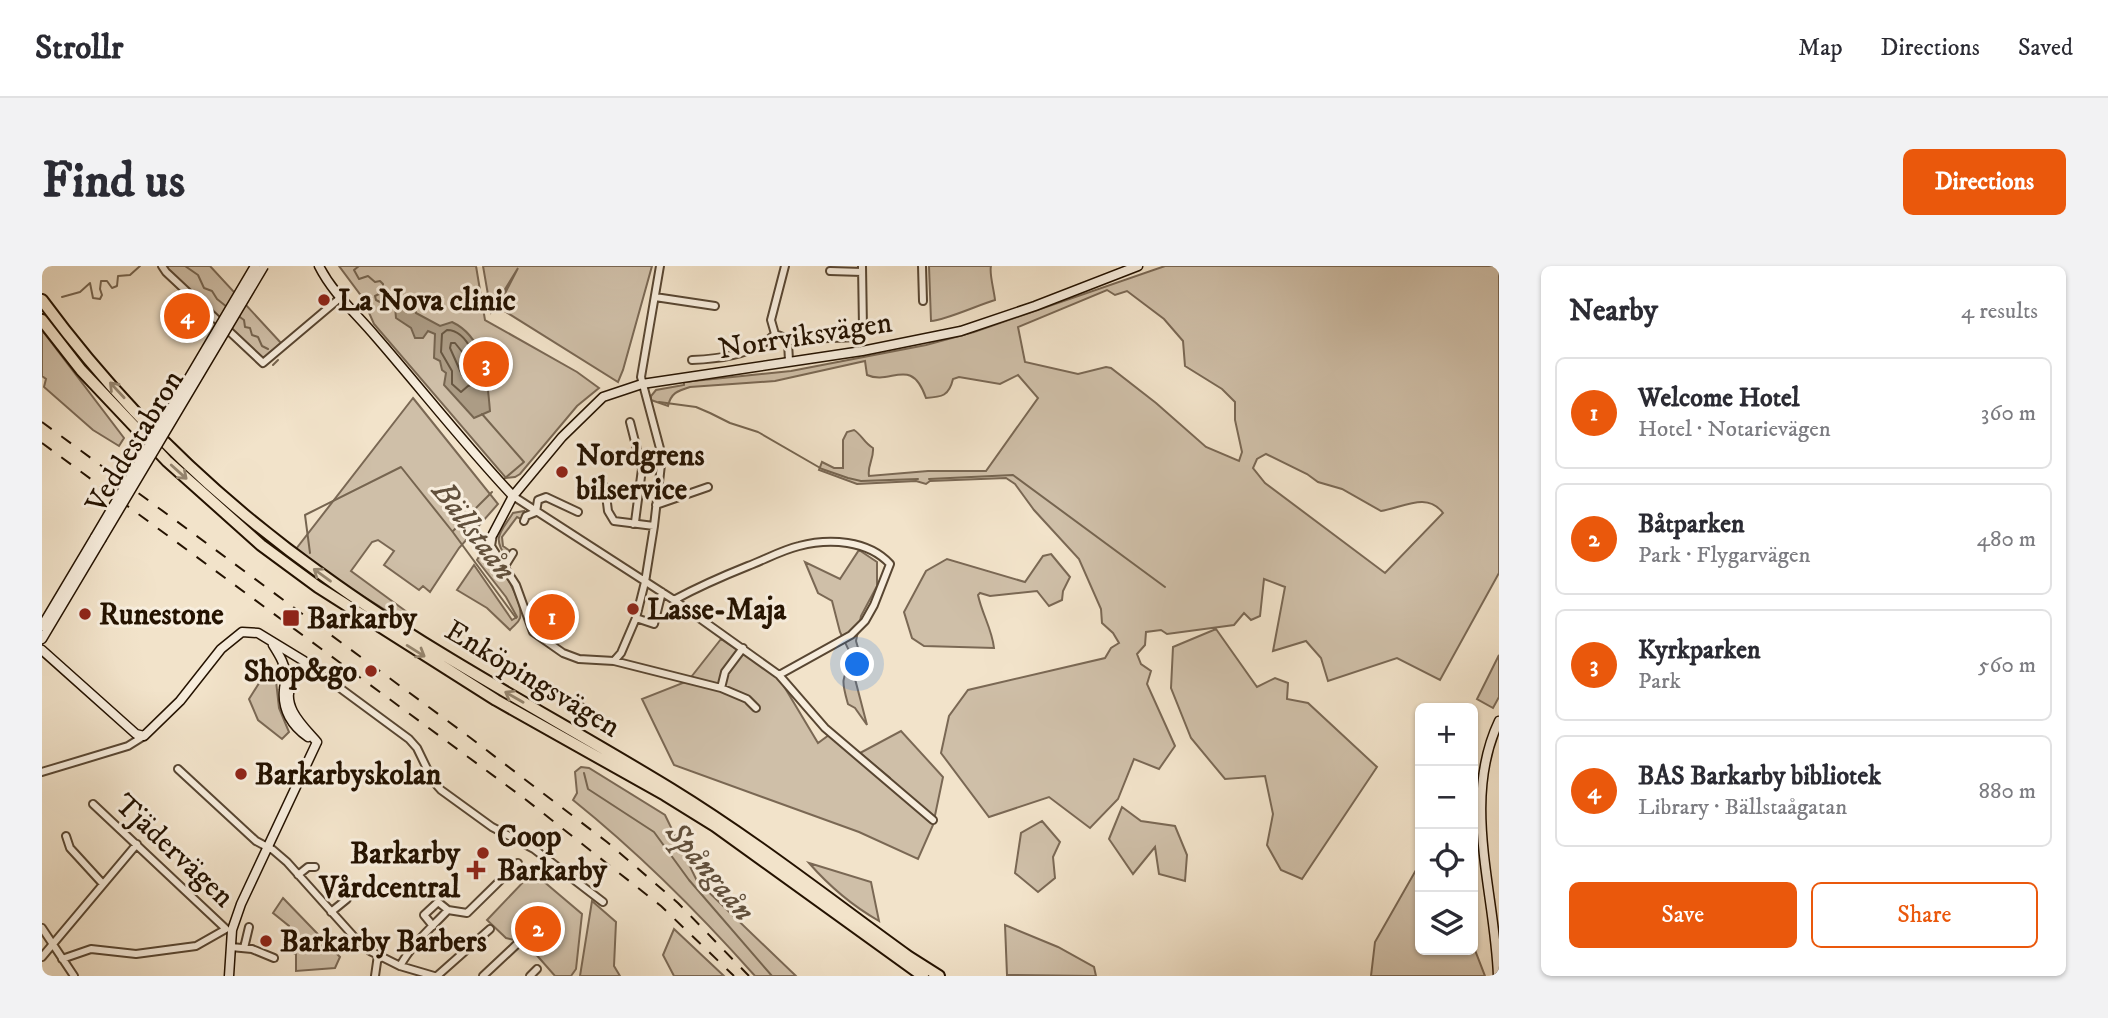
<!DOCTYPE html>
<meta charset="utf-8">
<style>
:root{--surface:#fff;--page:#f2f2f3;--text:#2b2b33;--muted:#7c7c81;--line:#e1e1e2;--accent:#ea580c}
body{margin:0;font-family:"IM FELL DW Pica",serif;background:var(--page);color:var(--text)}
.controls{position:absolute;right:21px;bottom:21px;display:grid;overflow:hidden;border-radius:10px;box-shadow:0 2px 5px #0004}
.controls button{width:63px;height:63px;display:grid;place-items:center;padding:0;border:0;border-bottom:2px solid var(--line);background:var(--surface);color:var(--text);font:35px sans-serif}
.you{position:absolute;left:816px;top:399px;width:24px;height:24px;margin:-18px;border:5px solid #fff;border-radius:50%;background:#1a73e8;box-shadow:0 0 0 10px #1a73e833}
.badge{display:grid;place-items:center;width:46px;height:46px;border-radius:50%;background:var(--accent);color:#fff;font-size:23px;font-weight:700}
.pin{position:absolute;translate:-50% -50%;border:4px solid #fff;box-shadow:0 2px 7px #0006}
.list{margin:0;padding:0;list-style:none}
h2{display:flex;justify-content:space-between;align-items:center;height:91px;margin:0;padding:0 28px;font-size:30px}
h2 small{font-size:23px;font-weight:400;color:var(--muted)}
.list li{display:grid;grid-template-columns:46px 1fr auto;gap:21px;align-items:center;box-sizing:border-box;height:112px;margin:0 14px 14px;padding:0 14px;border:2px solid var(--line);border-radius:10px}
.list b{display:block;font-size:26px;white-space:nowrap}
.list p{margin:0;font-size:23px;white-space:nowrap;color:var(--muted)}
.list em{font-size:23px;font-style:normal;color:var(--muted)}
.actions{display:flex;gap:14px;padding:21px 28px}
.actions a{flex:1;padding:16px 0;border:2px solid var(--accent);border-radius:10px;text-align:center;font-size:24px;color:var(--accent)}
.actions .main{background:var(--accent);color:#fff}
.icon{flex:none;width:38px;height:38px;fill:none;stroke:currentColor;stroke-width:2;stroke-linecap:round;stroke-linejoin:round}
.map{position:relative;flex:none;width:1457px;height:710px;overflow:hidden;border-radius:10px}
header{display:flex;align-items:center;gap:42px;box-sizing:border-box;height:98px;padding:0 35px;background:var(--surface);border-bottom:2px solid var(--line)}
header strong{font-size:33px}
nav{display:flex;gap:38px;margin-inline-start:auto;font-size:24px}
.intro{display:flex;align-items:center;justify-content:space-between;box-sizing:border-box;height:168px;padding:0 42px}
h1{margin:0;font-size:49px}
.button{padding:18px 32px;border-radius:10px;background:var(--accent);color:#fff;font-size:24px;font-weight:700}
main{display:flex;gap:42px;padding:0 42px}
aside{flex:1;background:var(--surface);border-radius:10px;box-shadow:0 2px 5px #0004}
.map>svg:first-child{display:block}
</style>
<header>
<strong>Strollr</strong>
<nav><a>Map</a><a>Directions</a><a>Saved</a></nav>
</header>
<div class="intro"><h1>Find us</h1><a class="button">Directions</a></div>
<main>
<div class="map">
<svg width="1457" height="710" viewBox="0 0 1457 710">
<rect width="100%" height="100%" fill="#f2e3ca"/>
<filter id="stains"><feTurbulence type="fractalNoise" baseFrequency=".00286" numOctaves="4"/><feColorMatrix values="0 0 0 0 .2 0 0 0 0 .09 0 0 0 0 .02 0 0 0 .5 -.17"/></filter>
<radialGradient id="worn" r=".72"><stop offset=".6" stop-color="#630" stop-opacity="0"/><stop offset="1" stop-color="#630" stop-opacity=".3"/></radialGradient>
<!-- green -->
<path fill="#cfbfa8" stroke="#7a6854" stroke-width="2" fill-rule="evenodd" d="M122 0H168L239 77 221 93Z
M297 0H434L443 54 535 106 557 122 535 140 478 208 473 211 464 212 332 58 320 31Z
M441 0H610L581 104 576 116 456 41 476 2 449 46Z
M887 0H949C947 7 952 24 953 34 936 39 904 54 889 55Z
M1123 0H1457V307L1398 414 1355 392 1286 415 1279 392 1264 375 1231 385 1243 321 1222 313 1218 350 1209 354 1202 347 1192 359 1125 368 1119 364 1104 366 1103 379 1095 388 1099 398 1109 405 1105 418 1133 480 1117 503 1092 493 1076 533 1048 562 1007 531 947 551 899 487 907 450 926 424 1063 392 1069 382 1077 377 1071 367 1060 357 1059 343 1037 293 992 244 973 218 964 212 888 215 884 218 874 215 815 218 777 204 780 196 792 202H801V174L805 166 812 164C820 169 822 177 831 182 832 193 825 200 827 210L886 205H944L996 132 976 109 958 118 917 111 911 113C907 130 900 131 884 132 869 89 849 120 825 109L823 95 733 115 648 121C635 125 629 127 626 140L609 134V130L614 124 642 119V116L749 105 884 79 932 66ZM1065 24 1073 29 1085 25 1122 53 1141 75 1143 100 1180 123 1193 136V154L1200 186 1197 195 1164 181 1114 137 1069 102 1064 101 1036 108 983 96 976 61ZM1224 188 1265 208 1276 216 1300 223 1339 245C1360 242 1385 225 1401 247L1343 307 1223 217 1211 202 1215 193Z
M0 64 82 172 77 180 51 164 2 121 4 113 0 110Z
M371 132 456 238 417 282 388 326 381 320 377 324 342 299 352 285 336 274 330 276 309 305 365 346 361 355 300 317 254 283Z
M482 245V250L479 253 475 251 460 271 461 280 468 285 465 292C449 271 459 266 471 247Z
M817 284 835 296V320L819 350 814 375 819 392 812 409 825 459 813 442 806 438C800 417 798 412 812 395L798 366 790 335 776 327 763 296 798 313Z
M448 288C459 298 482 337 478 352 476 358 472 359 468 364L445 342 415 324 432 299 470 354 475 351 464 331 435 294 438 289Z
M1009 288 1028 311 1021 325 1020 334 1007 340 995 325 948 330 938 327 936 329C940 348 950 363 952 382L882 380 870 372 862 346 884 305 905 293 983 316 1001 290Z
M1174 363 1215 421 1233 412 1246 417 1245 433 1266 437 1335 501 1260 613 1239 604 1225 579 1231 548 1223 510 1183 513 1149 472 1129 422 1131 381Z
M679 373 737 412 776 477 787 469 847 517 848 512 818 487 859 465 901 511 891 559 876 593 817 566 632 499 600 433 646 415Z
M1457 389V431L1451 442 1435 433Z
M219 414 234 415 237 442 247 466 240 473 216 454 207 433Z
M539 501 547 502 623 549 655 615 754 710H713C657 647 597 587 531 534L535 527 533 506Z
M1080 541 1099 555 1133 560 1145 589 1143 615 1117 608 1113 581 1091 608 1067 573Z
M1000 555 1018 576 1011 591 1013 612 996 626 973 607 979 567Z
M1431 555 1433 684 1443 710H1329L1333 676 1378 597V684H1431Z
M767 597 829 616 837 655C809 639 788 621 767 597Z
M494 609 540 648 534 703 529 710H513L484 677 464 672 445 654 485 612Z
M241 632 298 691 293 702 254 705V688L242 684 247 660 231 647Z
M550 635 574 656 572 700 578 710H538Z
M963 659 1016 681 1052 701 1054 710 965 709Z
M632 663 682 710H632L621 689Z"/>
<!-- water -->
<path fill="#ac9c85" stroke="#766550" stroke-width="2" d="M363 37 373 41 374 47 398 60 410 56C444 72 445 113 448 145L432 152 402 119 404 107 400 104 398 95 392 92 393 68 386 65 381 72H373L369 62 354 52 353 41Z"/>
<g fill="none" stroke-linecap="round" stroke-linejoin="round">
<!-- shore -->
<path stroke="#685742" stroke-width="2" d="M405 64C426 64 439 100 437 117L426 120 419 126 410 118V105L399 86 400 68Z
M409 77H413L421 87 428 106 426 110 420 109 408 82Z"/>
<!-- stream -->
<path stroke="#766550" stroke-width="2" d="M143 0 156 9 162 22 170 25 175 33 185 41
M317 0 312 4 317 13 326 10 333 16 338 15 341 18V26L333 30 334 34 338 36 345 35 353 41
M20 31 38 26 48 17 51 32 58 33 60 29 58 23 59 15H65L70 22 75 20 76 10 88 9 98 0
M195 49 202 54 203 61 208 62 210 69 216 71 220 80 226 83
M231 99 236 94
M617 136 654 141 668 147 688 157 716 166 780 203 806 212 819 215 876 213
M440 148 482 196 462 213
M887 213 971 209 1123 321
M411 265 450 226
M268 287 263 249 359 201 410 265 474 352
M534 428 537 434 557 451 559 462
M542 507 546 523 612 566 647 614 730 710"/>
<defs>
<path id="street" d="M120 0 124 6 221 97 298 32
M743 0 729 54 733 68 743 72 746 76
M880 0 881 35
M788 5 820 6
M613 31 673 40
M650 94C677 93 714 88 733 68
M747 95 746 76 756 73 819 71 821 62 820 0
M588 156 600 203 593 256 591 258
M563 221 566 245 572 255 612 260
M471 230 632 334 737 409 783 462 891 554
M614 239 666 221
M494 246 496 234 504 231 536 246
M482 255 484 250 494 246
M451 268 449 280 474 319 491 366 521 387 537 393 572 395 679 422 683 406 701 382
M463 300 471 287
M632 334C656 321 681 310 706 300 722 294 740 284 757 280 787 272 826 274 848 298L832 339 823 355 809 369 737 409
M594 352 612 358 620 326
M572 395 579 387 594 352 603 316 612 260 620 190 599 111 618 0
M264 397 367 473 375 482 391 515 399 524 450 561 492 583 561 636
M261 409 282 411
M679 422 705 433 714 442
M136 503 214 575 231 584 245 596 314 673 328 685 358 700 392 710
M0 506 86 480 102 470
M51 538 184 663
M24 570 28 582 61 618
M256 609 266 601H273
M406 644 425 647 476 597
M289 646 305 633
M0 662 32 710
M189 681 210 683 232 692
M202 682 207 661
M0 691 95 578
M20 693 49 683 94 688 154 680 184 663
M358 700C370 678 389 662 406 644L396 636 382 649 391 660
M333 710 336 689
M395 710 448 663
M441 710 474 679
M488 710 495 703"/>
<path id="secondary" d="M277 0C291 28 314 47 334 71 380 124 423 179 471 230
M451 268 471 230 520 171 561 131 600 118 820 85 919 65 993 40 1096 0
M0 360 53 271
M0 373 59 274
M231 379C237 389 242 396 244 408 245 413 242 419 242 424 240 444 250 460 266 471
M0 384 94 468 102 470 138 435 179 383 200 366 216 367 262 395 263 407C258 411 253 412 250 417 238 440 262 461 275 476
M187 710 190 664 199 638 275 476
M1456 710C1453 626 1419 535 1457 455"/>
<path id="highway" d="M0 34C78 140 175 234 282 310 392 390 513 452 629 523 712 574 788 634 867 691L897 710
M0 54 39 104 125 195 219 279 276 321 454 434 623 529 673 560 881 710"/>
</defs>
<!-- street casing -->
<use href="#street" stroke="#584632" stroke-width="10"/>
<!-- secondary casing -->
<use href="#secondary" stroke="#241200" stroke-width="11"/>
<!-- highway casing -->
<use href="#highway" stroke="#241200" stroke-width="14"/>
<!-- street -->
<use href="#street" stroke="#f7eddd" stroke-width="6"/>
<!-- secondary -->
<use href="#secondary" stroke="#f7eddd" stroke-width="8"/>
<!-- highway -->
<use href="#highway" stroke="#f2e3ca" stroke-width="10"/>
<!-- rail -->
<path stroke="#241200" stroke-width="2" stroke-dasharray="12 12" stroke-linecap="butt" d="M0 156 426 470 565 576 636 637 707 710
M0 177 483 533 619 640 692 710"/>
<defs>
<path id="secondary-bridge" d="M53 271 213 0
M59 274 222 0"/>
</defs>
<!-- secondary-bridge casing -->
<use href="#secondary-bridge" stroke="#241200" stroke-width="11" stroke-linecap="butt"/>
<!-- secondary-bridge -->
<use href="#secondary-bridge" stroke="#f7eddd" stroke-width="8"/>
</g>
<!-- one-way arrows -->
<defs><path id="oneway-shaft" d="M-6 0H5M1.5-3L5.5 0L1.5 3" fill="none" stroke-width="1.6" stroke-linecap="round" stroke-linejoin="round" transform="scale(1.75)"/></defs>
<g stroke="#95856f">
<use href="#oneway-shaft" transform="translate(75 124) rotate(-133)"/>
<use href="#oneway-shaft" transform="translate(137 206) rotate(42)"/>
<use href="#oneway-shaft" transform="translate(280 309) rotate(-144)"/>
<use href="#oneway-shaft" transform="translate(374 385) rotate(32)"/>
<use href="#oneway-shaft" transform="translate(472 431) rotate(-150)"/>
</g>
<!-- markers -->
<g fill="#8f2418" stroke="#f7eddd" stroke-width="2.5">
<circle cx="282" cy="34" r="7"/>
<circle cx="520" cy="206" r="7"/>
<circle cx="591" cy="343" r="7"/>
<circle cx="43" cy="348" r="7"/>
<rect x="240" y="343" width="18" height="18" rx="3.5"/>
<circle cx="329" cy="405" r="7"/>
<circle cx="199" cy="508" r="7"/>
<circle cx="441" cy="587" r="7"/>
<path d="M430.5 593.5h7v7h7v7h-7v7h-7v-7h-7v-7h7z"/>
<circle cx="224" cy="675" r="7"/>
</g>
<g text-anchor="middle" stroke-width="6" stroke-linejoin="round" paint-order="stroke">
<!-- poi labels -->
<g font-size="30" font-weight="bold" fill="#241200" stroke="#f7eddd" text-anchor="start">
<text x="296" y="44">La Nova clinic</text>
<text x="534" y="199">Nordgrens<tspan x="534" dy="34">bilservice</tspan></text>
<text x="605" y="353">Lasse-Maja</text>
<text x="57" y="358">Runestone</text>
<text x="265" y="362">Barkarby</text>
<text x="315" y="415" text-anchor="end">Shop&amp;go</text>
<text x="213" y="518">Barkarbyskolan</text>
<text x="455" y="580">Coop<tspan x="455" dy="34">Barkarby</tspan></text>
<text x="418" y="597" text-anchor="end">Barkarby<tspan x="418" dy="34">Vårdcentral</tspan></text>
<text x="238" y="685">Barkarby Barbers</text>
</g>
<!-- street labels -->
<g font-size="30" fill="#241200" stroke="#f7eddd">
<text transform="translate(763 69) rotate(-9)" y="10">Norrviksvägen</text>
<text transform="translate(92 175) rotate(-59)" y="10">Veddestabron</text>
<text transform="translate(491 412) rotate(31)" y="10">Enköpingsvägen</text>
<text transform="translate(133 584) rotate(43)" y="10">Tjädervägen</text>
</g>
<!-- water labels -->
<g font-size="32" font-style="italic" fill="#61503c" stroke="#f7eddd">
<text transform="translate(433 264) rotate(53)" y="11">Bällstaån</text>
<text transform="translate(669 605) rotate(50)" y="11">Spångaån</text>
</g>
</g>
<rect width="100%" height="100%" filter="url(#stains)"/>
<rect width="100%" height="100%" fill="url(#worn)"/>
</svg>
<div class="controls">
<button>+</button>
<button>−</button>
<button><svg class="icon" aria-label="locate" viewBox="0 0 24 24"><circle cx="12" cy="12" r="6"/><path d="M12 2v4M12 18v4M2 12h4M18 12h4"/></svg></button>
<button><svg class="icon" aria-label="layers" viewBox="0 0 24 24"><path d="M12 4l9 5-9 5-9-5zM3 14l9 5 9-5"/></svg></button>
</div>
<div class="you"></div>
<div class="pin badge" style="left:510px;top:351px">1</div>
<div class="pin badge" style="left:496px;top:663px">2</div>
<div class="pin badge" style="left:444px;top:98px">3</div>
<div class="pin badge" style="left:145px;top:50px">4</div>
</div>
<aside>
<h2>Nearby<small>4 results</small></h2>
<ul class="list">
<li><span class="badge">1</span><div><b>Welcome Hotel</b><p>Hotel · Notarievägen</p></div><em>360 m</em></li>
<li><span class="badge">2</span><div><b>Båtparken</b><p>Park · Flygarvägen</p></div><em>480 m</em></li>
<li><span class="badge">3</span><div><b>Kyrkparken</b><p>Park</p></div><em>560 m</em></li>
<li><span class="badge">4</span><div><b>BAS Barkarby bibliotek</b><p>Library · Bällstaågatan</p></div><em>880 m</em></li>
</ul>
<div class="actions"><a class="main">Save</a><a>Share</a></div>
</aside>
</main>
